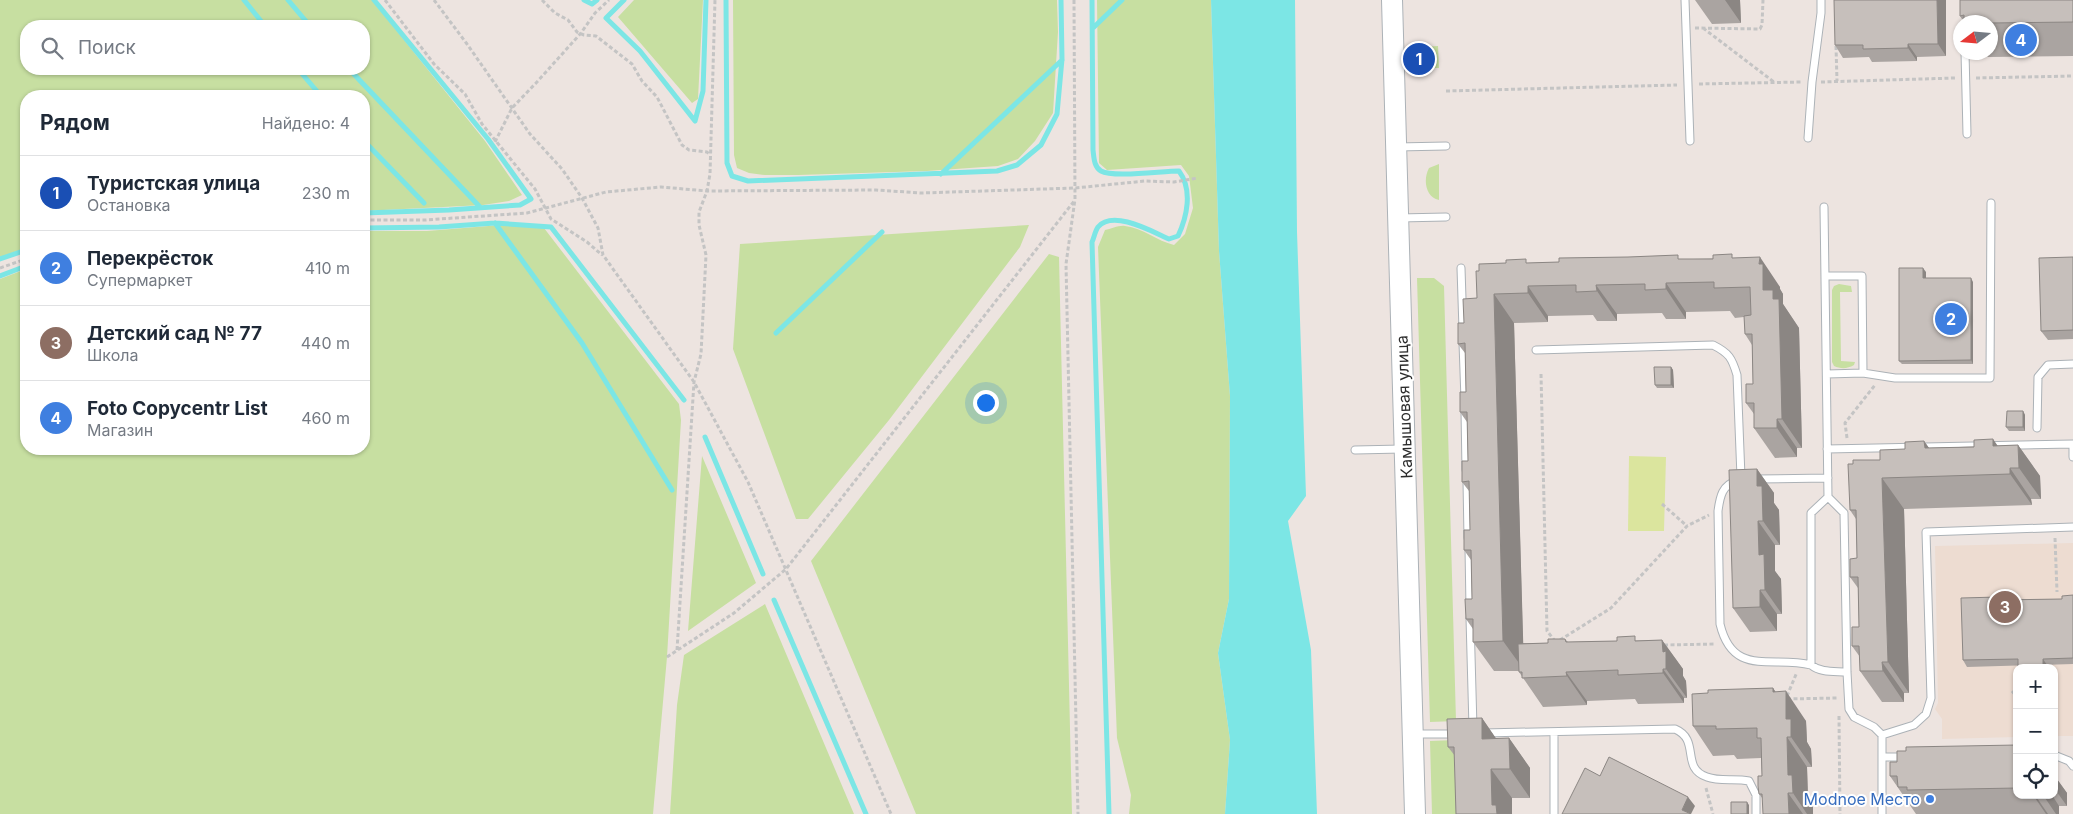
<!DOCTYPE html>
<html lang="ru">
<meta charset="utf-8">
<style>
:root{--surface:#fff;--page:#f2f2f3;--text:#1f2937;--muted:#747a83;--line:#e0e1e3;--accent:#4d97ed}
body{margin:0;font-family:Inter,sans-serif;background:var(--page);color:var(--text)}
.controls{position:absolute;right:15px;bottom:15px;display:grid;overflow:hidden;border-radius:10px;box-shadow:0 1px 4px #0004}
.controls button{width:45px;height:45px;display:grid;place-items:center;padding:0;border:0;border-bottom:1px solid var(--line);background:var(--surface);color:var(--text);font:25px sans-serif}
.compass{position:absolute;left:1953px;top:15px;width:45px;height:45px;border-radius:50%;background:var(--surface);box-shadow:0 1px 4px #0004;rotate:254deg}
.you{position:absolute;left:985px;top:402px;width:18px;height:18px;margin:-12px;border:4px solid #fff;border-radius:50%;background:#1a73e8;box-shadow:0 0 0 8px #1a73e833}
.badge{display:grid;place-items:center;width:32px;height:32px;border-radius:50%;background:var(--accent);color:#fff;font-size:16px;font-weight:700}
.pin{position:absolute;translate:-50% -50%;border:2px solid #fff;box-shadow:0 1px 5px #0006}
.list{margin:0;padding:0;list-style:none}
h2{display:flex;justify-content:space-between;align-items:center;height:65px;margin:0;padding:0 20px;font-size:21px}
h2 small{font-size:16px;font-weight:400;color:var(--muted)}
.list li{display:grid;grid-template-columns:32px 1fr auto;gap:15px;align-items:center;box-sizing:border-box;height:75px;padding:0 20px;border-top:1px solid var(--line)}
.list b{display:block;font-size:19px;white-space:nowrap}
.list p{margin:0;font-size:16px;white-space:nowrap;color:var(--muted)}
.list em{font-size:16px;font-style:normal;color:var(--muted)}
.icon{flex:none;width:28px;height:28px;fill:none;stroke:currentColor;stroke-width:2;stroke-linecap:round;stroke-linejoin:round}
.map{position:relative;flex:none;width:2073px;height:814px;overflow:hidden}
.search{position:absolute;background:var(--surface);box-shadow:0 1px 4px #0004;left:20px;top:20px;width:350px;height:55px;display:flex;align-items:center;gap:12px;box-sizing:border-box;padding:0 18px;border-radius:20px;color:var(--muted);font-size:19px}
.panel{position:absolute;background:var(--surface);box-shadow:0 1px 4px #0004;left:20px;top:90px;width:350px;height:365px;border-radius:20px}
.map>svg:first-child{display:block}
</style>
<div class="map">
<svg width="2073" height="814" viewBox="0 0 2073 814">
<rect width="100%" height="100%" fill="#ede4e0"/>
<!-- education -->
<path fill="#eddcd1" d="M2073 543V736H2054V668H2017V737L1942 739V719L1935 709 1938 703 1935 546Z"/>
<!-- green -->
<path fill="#c7dfa1" fill-rule="evenodd" d="M0 0H372L485 141 522 195 509 201 483 205 364 211V96H26V248L0 257ZM26 26H364V69H26Z
M634 0H703L698 99 692 103 618 17Z
M733 0H1057L1058 32 1053 113 1035 141 1018 159 998 166 927 171 798 175H765L749 173 737 168 734 155Z
M1097 0H1211L1219 251 1230 396 1229 599 1218 653 1230 740 1225 814H1129L1131 795 1117 738 1098 247 1105 230C1111 229 1119 225 1125 226 1143 228 1157 241 1174 245L1185 234 1193 208 1189 176 1181 165 1107 170 1099 163Z
M1438 46 1439 68H1422L1421 47Z
M1439 164V200C1425 197 1423 179 1429 168Z
M501 225 544 228 679 404 681 420 667 657 653 814H0V279L26 269V449H364V231H427Z
M1029 225 1020 247 889 420 808 519H796L733 349 740 244Z
M1049 254 1059 257 1072 814H916L811 561Z
M1417 278H1434L1444 286 1456 721 1430 722Z
M1839 284 1851 286 1852 292H1840L1841 361 1855 362 1854 365C1847 369 1841 369 1834 366L1832 362V290L1834 286Z
M702 456 756 583 688 631Z
M765 604 854 814H670L677 705 684 655Z
M1456 740 1458 814H1432L1430 741Z"/>
<!-- pitch -->
<path fill="#dbe59e" d="M1629 456 1666 457 1664 531H1628Z"/>
<!-- water -->
<path fill="#7ce6e5" d="M1211 0H1295L1297 232 1306 496 1288 521 1311 650 1317 814H1225L1230 740 1218 653 1229 599 1230 396 1219 251Z"/>
<g fill="none" stroke-linecap="round" stroke-linejoin="round">
<!-- stream -->
<path stroke="#7ce6e5" stroke-width="5" d="M244 0 265 26
M288 0 310 26
M584 0 592 4 597 0
M624 0 606 18 640 51 695 121 703 91 706 0
M726 0 727 163 732 176 748 181 997 171 1017 165 1041 145 1057 114 1062 59 1061 0
M1092 0 1093 150C1094 158 1094 167 1101 171 1113 178 1162 171 1179 171 1193 190 1187 217 1178 236L1169 239C1153 232 1113 209 1098 227 1095 231 1094 238 1092 242L1109 814
M1093 28 1122 0
M298 69 321 96
M349 69 480 207
M364 141 424 203
M941 174 1062 60
M364 213 449 210 520 205 531 199 488 139 374 0
M495 223 582 343 672 490
M364 228 439 227 495 223 551 227 684 400
M0 259 26 250
M0 276 26 266
M776 333 882 232
M705 437 763 574
M774 600 866 814"/>
<defs>
<path id="lane" d="M1685 0 1690 141
M1965 52 1967 134
M1808 138 1812 82 1821 13V0
M1397 147 1446 146
M1824 207 1828 497 1811 513V665C1821 673 1834 671 1847 672
M1399 218 1446 217
M1461 268 1463 330
M1825 276H1862L1863 373
M1463 343 1465 400
M1536 350 1713 345C1729 353 1732 358 1737 375L1741 477
M1827 374 1863 373 1895 378H1990L1991 203
M1465 411 1466 470
M2037 428 2038 377 2048 365 2073 364
M2073 444V457
M1827 449 2073 444
M1355 450 1402 449
M1756 479 1828 478
M1738 480C1722 485 1720 496 1718 511L1720 624C1733 678 1772 655 1811 665
M1467 481 1468 538
M1828 497 1844 513 1847 672 1849 709 1854 717 1874 727 1882 735V814
M1469 548 1470 608
M1470 618 1473 728
M1554 732V814
M1484 733 1675 729C1701 740 1680 768 1707 777 1720 782 1735 778 1749 781L1756 795V814
M1414 734H1455
M1882 735 1914 725 1926 714 1931 698 1926 532 2073 527
M2054 755 2069 761 2073 766
M1882 757H1905"/>
<path id="secondary" d="M1392 0 1415 814"/>
</defs>
<!-- lane casing -->
<use href="#lane" stroke="#acb2b7" stroke-width="9"/>
<!-- secondary casing -->
<use href="#secondary" stroke="#acb2b7" stroke-width="22"/>
<!-- path -->
<path stroke="#c4c4c4" stroke-width="3" stroke-dasharray="4 2.5" stroke-linecap="butt" d="M385 0 434 64 465 94 482 124 535 189 551 219 587 242 602 255
M434 0 467 44 530 134 562 169 582 198 598 228 603 255 694 382 748 482 891 814
M542 0 555 13 568 20 577 32 584 35 596 36 632 64 642 81 657 97 682 145 689 150 707 152 710 155
M1074 0 1075 199 1066 264 1078 814
M1695 28 1760 29 1762 25 1763 0
M1703 28 1774 82
M1836 46 1837 81
M1976 78 2073 76
M1821 82 1955 78
M1699 84 1802 82
M1446 91 1677 85
M495 142 512 108 536 83 581 33 595 13 609 0
M364 220H425L527 213 606 192 661 187 707 191 876 190 921 193 1075 188 1145 181 1174 182 1198 178
M0 268 26 259
M1541 374 1547 631 1555 641
M1847 438 1845 423 1875 385
M1662 504 1687 526
M2055 538 2057 592
M1560 640 1611 608 1687 526 1709 515
M1664 645 1716 644
M677 650 694 382 701 354 706 255 699 225V212L707 191 710 174 715 0
M667 657 734 613 786 569 1075 200
M2012 691 2017 697
M1787 696 1797 672
M1787 699 1838 698
M2054 706V717
M1839 716 1840 814
M1706 788 1713 814"/>
<!-- lane -->
<use href="#lane" stroke="#fff" stroke-width="7"/>
<!-- secondary -->
<use href="#secondary" stroke="#fff" stroke-width="20"/>
</g>
<!-- wall -->
<path fill="#aaa4a1" d="M1695 0H1740L1741 23 1712 24Z
M1946 0V56L1917 57V61L1872 62 1869 57 1843 58 1835 45Z
M2073 0V56L1988 57 1984 52H1990V22H1964L1960 16Z
M2073 257V339L2048 340 2041 331Z
M1734 258 1780 287V289L1783 294V304L1799 328 1802 448H1797V457L1775 458 1754 428V414L1746 403 1753 384 1752 345 1745 334 1744 317 1735 318 1730 311 1686 312V319H1666L1662 313 1617 314V321H1597L1593 315 1548 316V322L1514 323 1523 643H1548L1565 639 1568 642 1662 640 1683 669V676L1686 681 1687 698H1684V703L1638 704 1635 699 1587 701V705L1543 707 1519 672V671H1494L1473 642V629L1466 619 1472 599 1471 560 1464 550 1470 530 1469 491 1462 482 1468 461 1467 422 1460 412 1466 392 1465 353 1458 344 1464 323 1477 298 1528 263Z
M1926 272V278L1973 282V364H1902L1899 361Z
M1671 367 1673 370 1674 388H1657L1655 385Z
M2023 411 2025 415V431H2009L2006 427Z
M1924 441 1929 448 2018 445 2040 476 2041 499H2031L2032 505 1904 509 1909 693H1904V702H1882L1860 671V657L1852 646 1859 627 1858 588 1850 577 1857 558 1856 519 1850 510 1853 464 1880 460Z
M1757 469 1774 493V503L1779 510 1780 545H1775V571L1781 579 1782 614H1777V631L1750 632 1733 608Z
M2073 595V664L1967 667 1963 660 2000 600 2062 599Z
M1773 688 1775 692 1806 721 1807 742 1811 749 1812 767H1807L1808 798 1813 804V814H1763V799L1759 794 1762 776 1761 758 1737 759 1734 755 1713 756 1693 726 1708 693Z
M1482 718 1496 739 1509 738 1530 768V798H1512V814H1456L1455 756 1448 747Z
M2017 745V795H2054V775L2067 793V806H2059V814H1916L1890 776 1897 762Z"/>
<!-- shaded-wall -->
<path fill="#8b8683" d="M1725 0H1740L1741 23Z
M1937 0H1946V56L1938 44Z
M1908 44 1917 57V61L1908 48Z
M1760 257 1780 287V289L1783 294V304L1799 328 1802 448 1782 419 1759 264Z
M1923 268 1926 272V282L1923 278Z
M1971 278 1973 282V364L1971 360Z
M1666 283 1686 312V319L1666 289Z
M1596 285 1617 314V321L1597 291Z
M1528 286 1548 316V322L1528 293Z
M1494 294 1514 323 1524 670 1503 641Z
M1671 367 1673 370 1674 388 1671 385Z
M2023 411 2025 415V431L2023 427Z
M1777 419 1797 448V457L1777 428Z
M1993 439 2013 468H2010L2031 499 2032 505 2010 474 1993 446Z
M1924 441 1946 472 1925 448Z
M2018 445 2040 476 2041 499 2019 468Z
M1757 469 1774 493V503L1779 510 1780 545 1763 521 1757 486Z
M1882 478 1904 509 1909 693 1888 662Z
M1758 521 1775 545V571L1781 579 1782 614 1765 590 1759 555Z
M1760 590 1777 614V631L1760 607Z
M1662 640 1683 669V676L1686 681 1687 698 1666 669 1663 652Z
M2043 659 2047 665V668H2043Z
M1882 662 1904 693V702L1883 671Z
M1663 669 1684 698V703L1663 673Z
M1566 672 1587 701V705L1567 676Z
M1773 688 1786 707V691L1806 721 1807 742 1811 749 1812 767 1791 737 1786 719 1773 692Z
M1482 718 1502 747 1482 739Z
M1787 737 1807 767 1808 798 1813 804V814H1807L1793 793 1788 775Z
M1509 738 1530 768V798L1510 769Z
M1491 769 1512 798V814H1497L1492 805Z
M2054 775 2067 793V806L2054 788Z
M1788 793 1803 814H1789Z
M2033 795H2035L2048 814H2046Z
M2043 795H2052L2059 806V814H2056Z
M1688 797 1695 806 1691 814 1682 810Z
M1747 802 1749 805V814H1747Z"/>
<!-- building -->
<path fill="#c6bfbb" stroke="#8b8683" d="M1834 0H1937L1938 44H1908V48L1863 49V45H1835Z
M1960 0H2073V22L1990 23V22H1964V15L1960 16Z
M1732 254V258L1760 257 1759 264H1763V290H1773V299H1779L1782 419H1777V428H1754V403H1746V384H1753L1752 334H1745L1744 316 1751 315 1750 287 1714 288V282L1666 283V289L1645 290V284L1596 285 1597 291 1576 292V285L1528 286V293L1494 294 1503 641 1473 642V619H1466L1465 599H1472L1471 550H1464V530H1470L1469 481 1462 482V461H1468L1467 412H1460V392H1466L1465 343 1458 344V323H1464L1463 299 1477 298 1476 271H1479V264L1506 263V260L1526 259V263L1559 262V258L1628 257 1678 255V259H1713V255Z
M2073 257V330L2041 331 2039 258Z
M1899 268H1923V278H1971V360L1899 361Z
M1654 367H1671V385H1655Z
M2007 411H2023V427H2006Z
M1993 439V446L2018 445 2019 468H2010V474L1882 478 1888 662H1882L1883 671H1860L1859 646H1852V627H1859L1858 577H1850V559L1857 558 1856 510H1850L1848 464H1853V460H1880V450L1905 449V442L1924 441 1925 448 1974 447V440Z
M1757 469V486H1762L1763 521H1758L1759 555 1764 554 1765 590H1760V607L1733 608 1729 470Z
M2073 595V658L2043 659V668H2018V659L1963 660 1961 598 1998 597V600L2062 599V596Z
M1635 636V641L1662 640 1663 652 1666 651V669H1663V673L1618 675V670L1566 672 1567 676 1522 678V672H1519L1518 644 1548 643V639H1565L1566 642 1617 641V637Z
M1773 688V692L1786 691V719H1791V737H1787L1788 775H1792L1793 793H1788L1789 814H1763L1762 794H1759L1758 786V776H1762L1761 738H1757V728L1716 729V726H1693L1692 694 1708 693V690Z
M1482 718V739L1509 738 1510 769H1491L1492 805H1496L1497 814H1456L1454 747H1448L1447 719Z
M2017 745V788L1907 790V787H1898L1897 776H1890V762H1897V751H1906V747Z
M1609 757 1688 797 1682 810 1691 814H1562L1585 768 1600 776Z
M1731 802H1747V814H1731Z"/>
<!-- markers -->
<circle fill="#3f7fe0" stroke="#fff" stroke-width="2" cx="1930" cy="799" r="5"/>
<g text-anchor="middle" stroke-width="4" stroke-linejoin="round" paint-order="stroke">
<!-- street labels -->
<g font-size="16" fill="#2c2c2c" stroke="#fff">
<text transform="translate(1404 407) rotate(-92)" y="6">Камышовая улица</text>
</g>
<!-- shop labels -->
<g font-size="16" fill="#366cbe" stroke="#fff" text-anchor="end">
<text x="1920" y="805">Modnoe Место</text>
</g>
</g>
</svg>
<div class="controls">
<button>+</button>
<button>−</button>
<button><svg class="icon" aria-label="locate" viewBox="0 0 24 24"><circle cx="12" cy="12" r="6"/><path d="M12 2v4M12 18v4M2 12h4M18 12h4"/></svg></button>
</div>
<svg class="compass" viewBox="-18 -18 36 36"><path d="M0-13l5 13h-10z" fill="#e53935"/><path d="M0 13l5-13h-10z" fill="#747a83"/></svg>
<div class="you"></div>
<div class="pin badge" style="left:1419px;top:59px;background:#1a4fb4">1</div>
<div class="pin badge" style="left:1951px;top:319px;background:#3f7fe0">2</div>
<div class="pin badge" style="left:2005px;top:607px;background:#8d6e63">3</div>
<div class="pin badge" style="left:2021px;top:40px;background:#3f7fe0">4</div>
<div class="search"><svg class="icon" aria-label="search" viewBox="0 0 24 24"><circle cx="10" cy="10" r="6"/><path d="M15 15l6 6"/></svg>Поиск</div>
<section class="panel">
<h2>Рядом<small>Найдено: 4</small></h2>
<ul class="list">
<li><span class="badge" style="background:#1a4fb4">1</span><div><b>Туристская улица</b><p>Остановка</p></div><em>230 m</em></li>
<li><span class="badge" style="background:#3f7fe0">2</span><div><b>Перекрёсток</b><p>Супермаркет</p></div><em>410 m</em></li>
<li><span class="badge" style="background:#8d6e63">3</span><div><b>Детский сад № 77</b><p>Школа</p></div><em>440 m</em></li>
<li><span class="badge" style="background:#3f7fe0">4</span><div><b>Foto Copycentr List</b><p>Магазин</p></div><em>460 m</em></li>
</ul>
</section>
</div>
